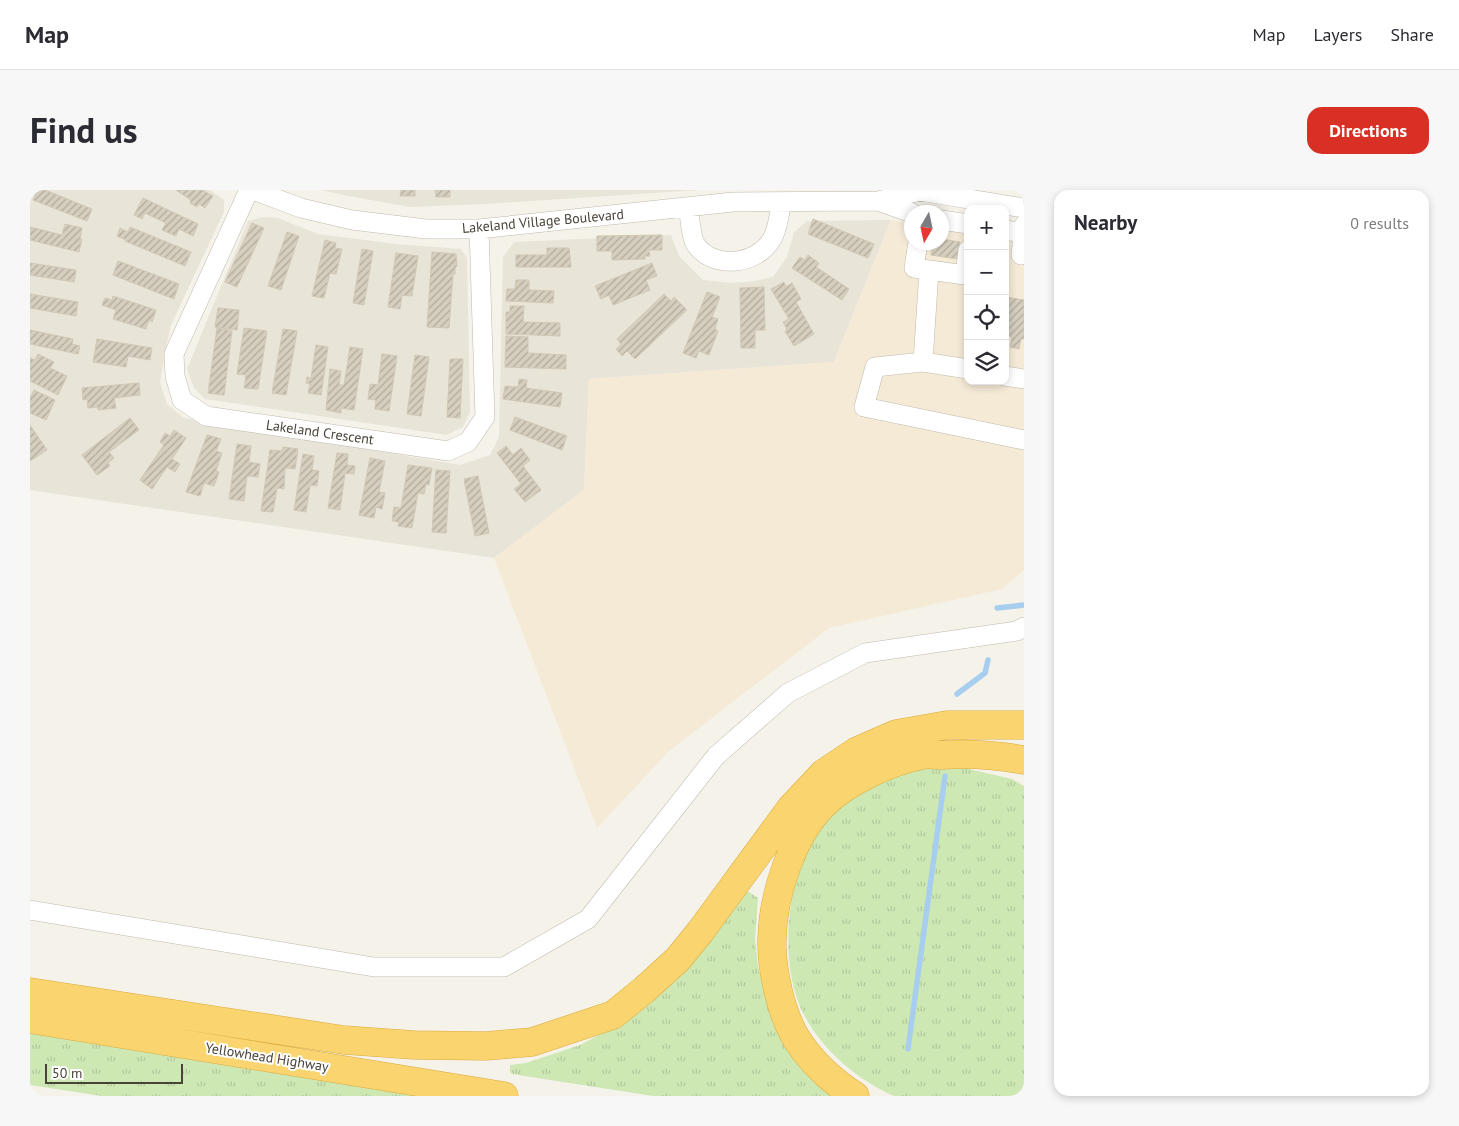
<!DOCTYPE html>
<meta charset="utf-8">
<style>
:root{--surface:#fff;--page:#f7f7f7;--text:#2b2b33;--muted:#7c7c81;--line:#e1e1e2;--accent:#d93025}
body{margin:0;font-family:"PT Sans",sans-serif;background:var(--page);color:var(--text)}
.controls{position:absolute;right:15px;top:15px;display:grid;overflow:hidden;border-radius:10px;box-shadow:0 2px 8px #0003}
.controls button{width:45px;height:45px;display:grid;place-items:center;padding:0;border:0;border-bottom:1px solid var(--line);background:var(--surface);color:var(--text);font:25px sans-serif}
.compass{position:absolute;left:874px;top:15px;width:45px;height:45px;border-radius:50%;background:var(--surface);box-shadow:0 2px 8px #0003;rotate:189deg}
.scale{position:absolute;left:15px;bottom:12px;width:138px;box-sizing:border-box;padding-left:5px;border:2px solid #494338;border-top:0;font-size:14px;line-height:18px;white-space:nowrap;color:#494338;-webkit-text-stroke:4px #fff;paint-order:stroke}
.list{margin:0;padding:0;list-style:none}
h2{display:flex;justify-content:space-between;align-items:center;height:65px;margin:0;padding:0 20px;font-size:21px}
h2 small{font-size:16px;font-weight:400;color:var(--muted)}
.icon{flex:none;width:28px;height:28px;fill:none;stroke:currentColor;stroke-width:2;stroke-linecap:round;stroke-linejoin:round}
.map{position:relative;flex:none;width:994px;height:906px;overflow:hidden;border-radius:15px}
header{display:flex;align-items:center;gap:30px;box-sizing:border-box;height:70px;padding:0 25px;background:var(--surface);border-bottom:1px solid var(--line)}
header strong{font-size:24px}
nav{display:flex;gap:28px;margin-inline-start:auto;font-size:18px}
.intro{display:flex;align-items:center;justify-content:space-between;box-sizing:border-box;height:120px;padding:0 30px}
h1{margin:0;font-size:35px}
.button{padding:12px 22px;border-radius:15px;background:var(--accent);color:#fff;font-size:18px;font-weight:700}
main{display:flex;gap:30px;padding:0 30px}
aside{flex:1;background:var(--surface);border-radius:15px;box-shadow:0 2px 8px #0003}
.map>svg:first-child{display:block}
</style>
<header>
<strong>Map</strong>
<nav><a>Map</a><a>Layers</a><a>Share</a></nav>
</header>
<div class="intro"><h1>Find us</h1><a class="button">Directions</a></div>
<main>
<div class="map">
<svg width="994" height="906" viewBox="0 0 994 906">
<defs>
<pattern id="grass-tufts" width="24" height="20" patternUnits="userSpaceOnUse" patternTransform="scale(1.25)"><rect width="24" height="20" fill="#cee8b4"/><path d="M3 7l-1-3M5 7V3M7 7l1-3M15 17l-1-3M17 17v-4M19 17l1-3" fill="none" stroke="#b2c89c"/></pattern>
<pattern id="building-hatch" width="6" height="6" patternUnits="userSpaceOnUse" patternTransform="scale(1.25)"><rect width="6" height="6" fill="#d6cfc0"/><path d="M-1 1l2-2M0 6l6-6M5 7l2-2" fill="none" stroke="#b0aa9d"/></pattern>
</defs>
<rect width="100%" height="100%" fill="#f5f2ea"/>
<!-- residential -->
<path fill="#e8e4d8" d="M0 0H180L194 10V22L141 135 135 162 130 192 137 214 154 228 430 275 460 265 469 247 473 67 484 52 641 45 649 66 673 90 701 93 725 91 743 87 757 67 764 42 777 31 861 30 804 172 559 189 554 300 464 368 0 300Z
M292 0H670L454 14 380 17 313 5Z
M233 27 248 28 288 44 366 54 431 59 437 68 440 222 433 237 417 245 175 209 164 198 157 179 218 31Z"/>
<!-- commercial -->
<path fill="#f5ead6" d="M861 30 881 34 882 52H912V39L938 44V191H975V50L994 54V380L972 399 799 438 639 561 567 638 464 368 554 300 559 189 804 172Z"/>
<!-- grass -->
<path fill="url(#grass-tufts)" d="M921 575 982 589 994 596V906H864C822 888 777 847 765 802 747 738 765 650 817 607 823 602 831 600 838 597 850 591 863 583 876 579 889 575 907 576 921 575Z
M716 700 728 708 725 749 728 776 735 807 742 826 806 906H623L482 884 480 882V875L496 873 550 855 594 832Z
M0 842 396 906H72L0 895Z"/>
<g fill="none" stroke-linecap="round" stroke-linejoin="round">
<!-- stream -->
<path stroke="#a8ceef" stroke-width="5.5" d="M967 418 994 415
M927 504 955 483 958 470
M878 859 915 586"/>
</g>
<!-- building -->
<path fill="url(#building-hatch)" stroke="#d1c7b3" d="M7 0H15L62 19 57 31 3 10Z
M146 0H172L183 6 175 18 169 14 167 17 160 13 161 10Z
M371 0H385V6H370Z
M405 0H420V7H406Z
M113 8 168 34 163 46 149 39 146 46 132 40 136 33 115 23 112 29 104 25Z
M783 29 844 54 838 68 778 44Z
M222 33 234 38 207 97 195 92Z
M35 34 52 38 50 49H52L49 62 0 50V37L32 45Z
M100 37 161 62 155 76 95 51 96 50 87 46 90 38 98 42Z
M257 42 269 46 251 100 238 96Z
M632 45V60H619L620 66H615V69L582 70V61H567V46Z
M912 49 930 52 927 69 901 65 903 52H912Z
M295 50 306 53 305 58 312 59 306 84 300 83 294 108 282 106Z
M517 58H539L541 77H486V65H517Z
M332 59 343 61 334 115 323 113Z
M402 62 426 64 427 76 425 78V84H423L419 138 397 137Z
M366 63 388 66 382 106 372 105 370 119 358 117Z
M778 65 789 73 786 77 819 99 812 110 762 78 770 67 775 70Z
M88 71 149 94 144 109 83 85Z
M0 73 46 80 44 92 0 85Z
M622 73 627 86 616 90 620 100 583 115 579 105 571 109 565 96Z
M486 90H499V100L524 101 523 113 476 111 477 99H485Z
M754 92 756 97 762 93 771 109 766 112 784 144 764 156 755 141 757 139 753 132 759 129 741 99Z
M734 97 735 140H725V158H711L710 98Z
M677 102 690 107 682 127 688 129 685 139 688 141 679 165 669 161 666 168 653 163Z
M0 104 48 112 46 126 0 118Z
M634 104 641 111 644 107 657 120 605 169 597 161 592 166 586 159 591 154 587 149Z
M83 106 126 120 122 132 119 130 116 139 83 129 86 120 72 115 75 108 82 110Z
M975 107 994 110V149H991L989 159 980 157 982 147 975 146Z
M480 116H494L493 132 530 133V146L476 144V122H480Z
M188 118 209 120 207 140 185 137Z
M187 138 202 141 194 205 178 203Z
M214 138 237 141 228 199 214 198 216 185 207 184Z
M253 139 267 141 256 205 242 203Z
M0 140 43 149 42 154 50 156 48 164 0 154Z
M476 146 498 147V163L536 165V179L475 177Z
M67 149 122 158 120 170 98 166 96 177 63 172Z
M286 155 298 157 291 205 278 203 280 194 276 193 277 187 281 188Z
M320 157 333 159 324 220 311 218V223L296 220 300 179 311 181 309 195H314Z
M8 164 24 172 20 178 37 186 28 205 0 191V168L5 170Z
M352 164 367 166 359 221 345 219 346 210 338 209 340 194 348 195Z
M385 165 399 167 391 226 377 224Z
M420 169H433L430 228 417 227Z
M489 189 497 190 496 198 532 203 530 217 473 209 475 196 488 197Z
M109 193 110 205 84 208 86 218 68 220V217L58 218 57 209 53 210 52 198Z
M4 200 25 210 16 230 0 223V208Z
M485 227 537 246 532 260 480 240Z
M100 228 109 240 79 262 84 268 78 273 80 276 67 285 52 265Z
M0 235 17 260 0 271Z
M144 240 156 248 142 269 150 274 145 282 137 277 122 299 110 290 134 255 130 252 135 243 140 246Z
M177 245 191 249 186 261 192 263 186 281 189 282 184 296 174 293 170 306 156 302Z
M207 254 221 256 219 272 230 274 228 287 217 286 214 311 199 309Z
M476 256 483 265 491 258 500 270 493 276 511 300 495 312 484 299 491 294 467 263Z
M253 257 268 259 265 279 255 278 254 299 247 298 243 322 231 321 240 260 252 261Z
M307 263 318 264 317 275 325 276 324 284 315 283 310 320 298 318Z
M273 264 284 266 282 280 289 281 287 296 280 295 276 322 264 320Z
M340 268 355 271 349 302 355 303 352 319 346 317 344 328 329 325Z
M378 275 402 278 399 295 396 294 394 304 388 303 382 338 368 336 369 332 362 331 364 317 371 318Z
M406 280 420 281 416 343 402 342Z
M448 286 459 343 445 346 434 289Z"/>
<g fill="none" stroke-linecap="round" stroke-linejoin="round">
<defs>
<path id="minor" d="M219 0 144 164 145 186 152 210 176 226 418 261 438 252 455 227 449 39
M223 0 271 18 322 30 396 39H449L703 12 848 11 890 1 994 18
M848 11 882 23
M658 17C660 26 661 48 666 55 684 80 727 75 742 49 748 39 749 23 752 12
M912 30 938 34
M975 40 994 43
M888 52 884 78 899 80 893 172 938 179
M991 65 994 35
M899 80 935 85 938 60
M893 172 845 177 834 217 994 250
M975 186 994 189
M0 720 344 777H474L558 729 686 566 758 503 835 463 987 441 994 437"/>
<path id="highway" d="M0 802 314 850 384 855 456 856 502 852 583 825 614 800 648 769 670 742 761 618 794 583 827 561 866 544 917 535H994
M0 829 474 906
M825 906C802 891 781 872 766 848 751 823 741 779 742 749 743 705 762 645 794 614 816 592 861 571 892 565 898 564 905 565 911 565 939 563 966 565 994 570"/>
</defs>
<!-- minor casing -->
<use href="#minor" stroke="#c0baad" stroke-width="20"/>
<!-- highway casing -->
<use href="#highway" stroke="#daaa3e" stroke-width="29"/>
<!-- minor -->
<use href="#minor" stroke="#fff" stroke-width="19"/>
<!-- highway -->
<use href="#highway" stroke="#fad46f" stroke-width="28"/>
</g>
<g text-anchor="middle" stroke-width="4" stroke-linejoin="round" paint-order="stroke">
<!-- street labels -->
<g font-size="14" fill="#494338" stroke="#fff">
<text transform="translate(513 31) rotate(-5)" y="5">Lakeland Village Boulevard</text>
<text transform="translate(290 242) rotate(8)" y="5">Lakeland Crescent</text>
<text transform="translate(237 867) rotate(9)" y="5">Yellowhead Highway</text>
</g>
</g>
</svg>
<div class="controls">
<button>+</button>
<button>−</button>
<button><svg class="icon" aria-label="locate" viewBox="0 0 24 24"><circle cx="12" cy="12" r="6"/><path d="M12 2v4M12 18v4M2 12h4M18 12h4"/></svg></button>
<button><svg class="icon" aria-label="layers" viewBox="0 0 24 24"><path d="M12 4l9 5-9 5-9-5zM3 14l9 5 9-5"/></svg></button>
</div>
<svg class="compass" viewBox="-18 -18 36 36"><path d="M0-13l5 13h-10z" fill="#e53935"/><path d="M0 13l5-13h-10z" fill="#7c7c81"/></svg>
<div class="scale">50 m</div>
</div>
<aside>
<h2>Nearby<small>0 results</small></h2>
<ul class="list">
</ul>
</aside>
</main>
